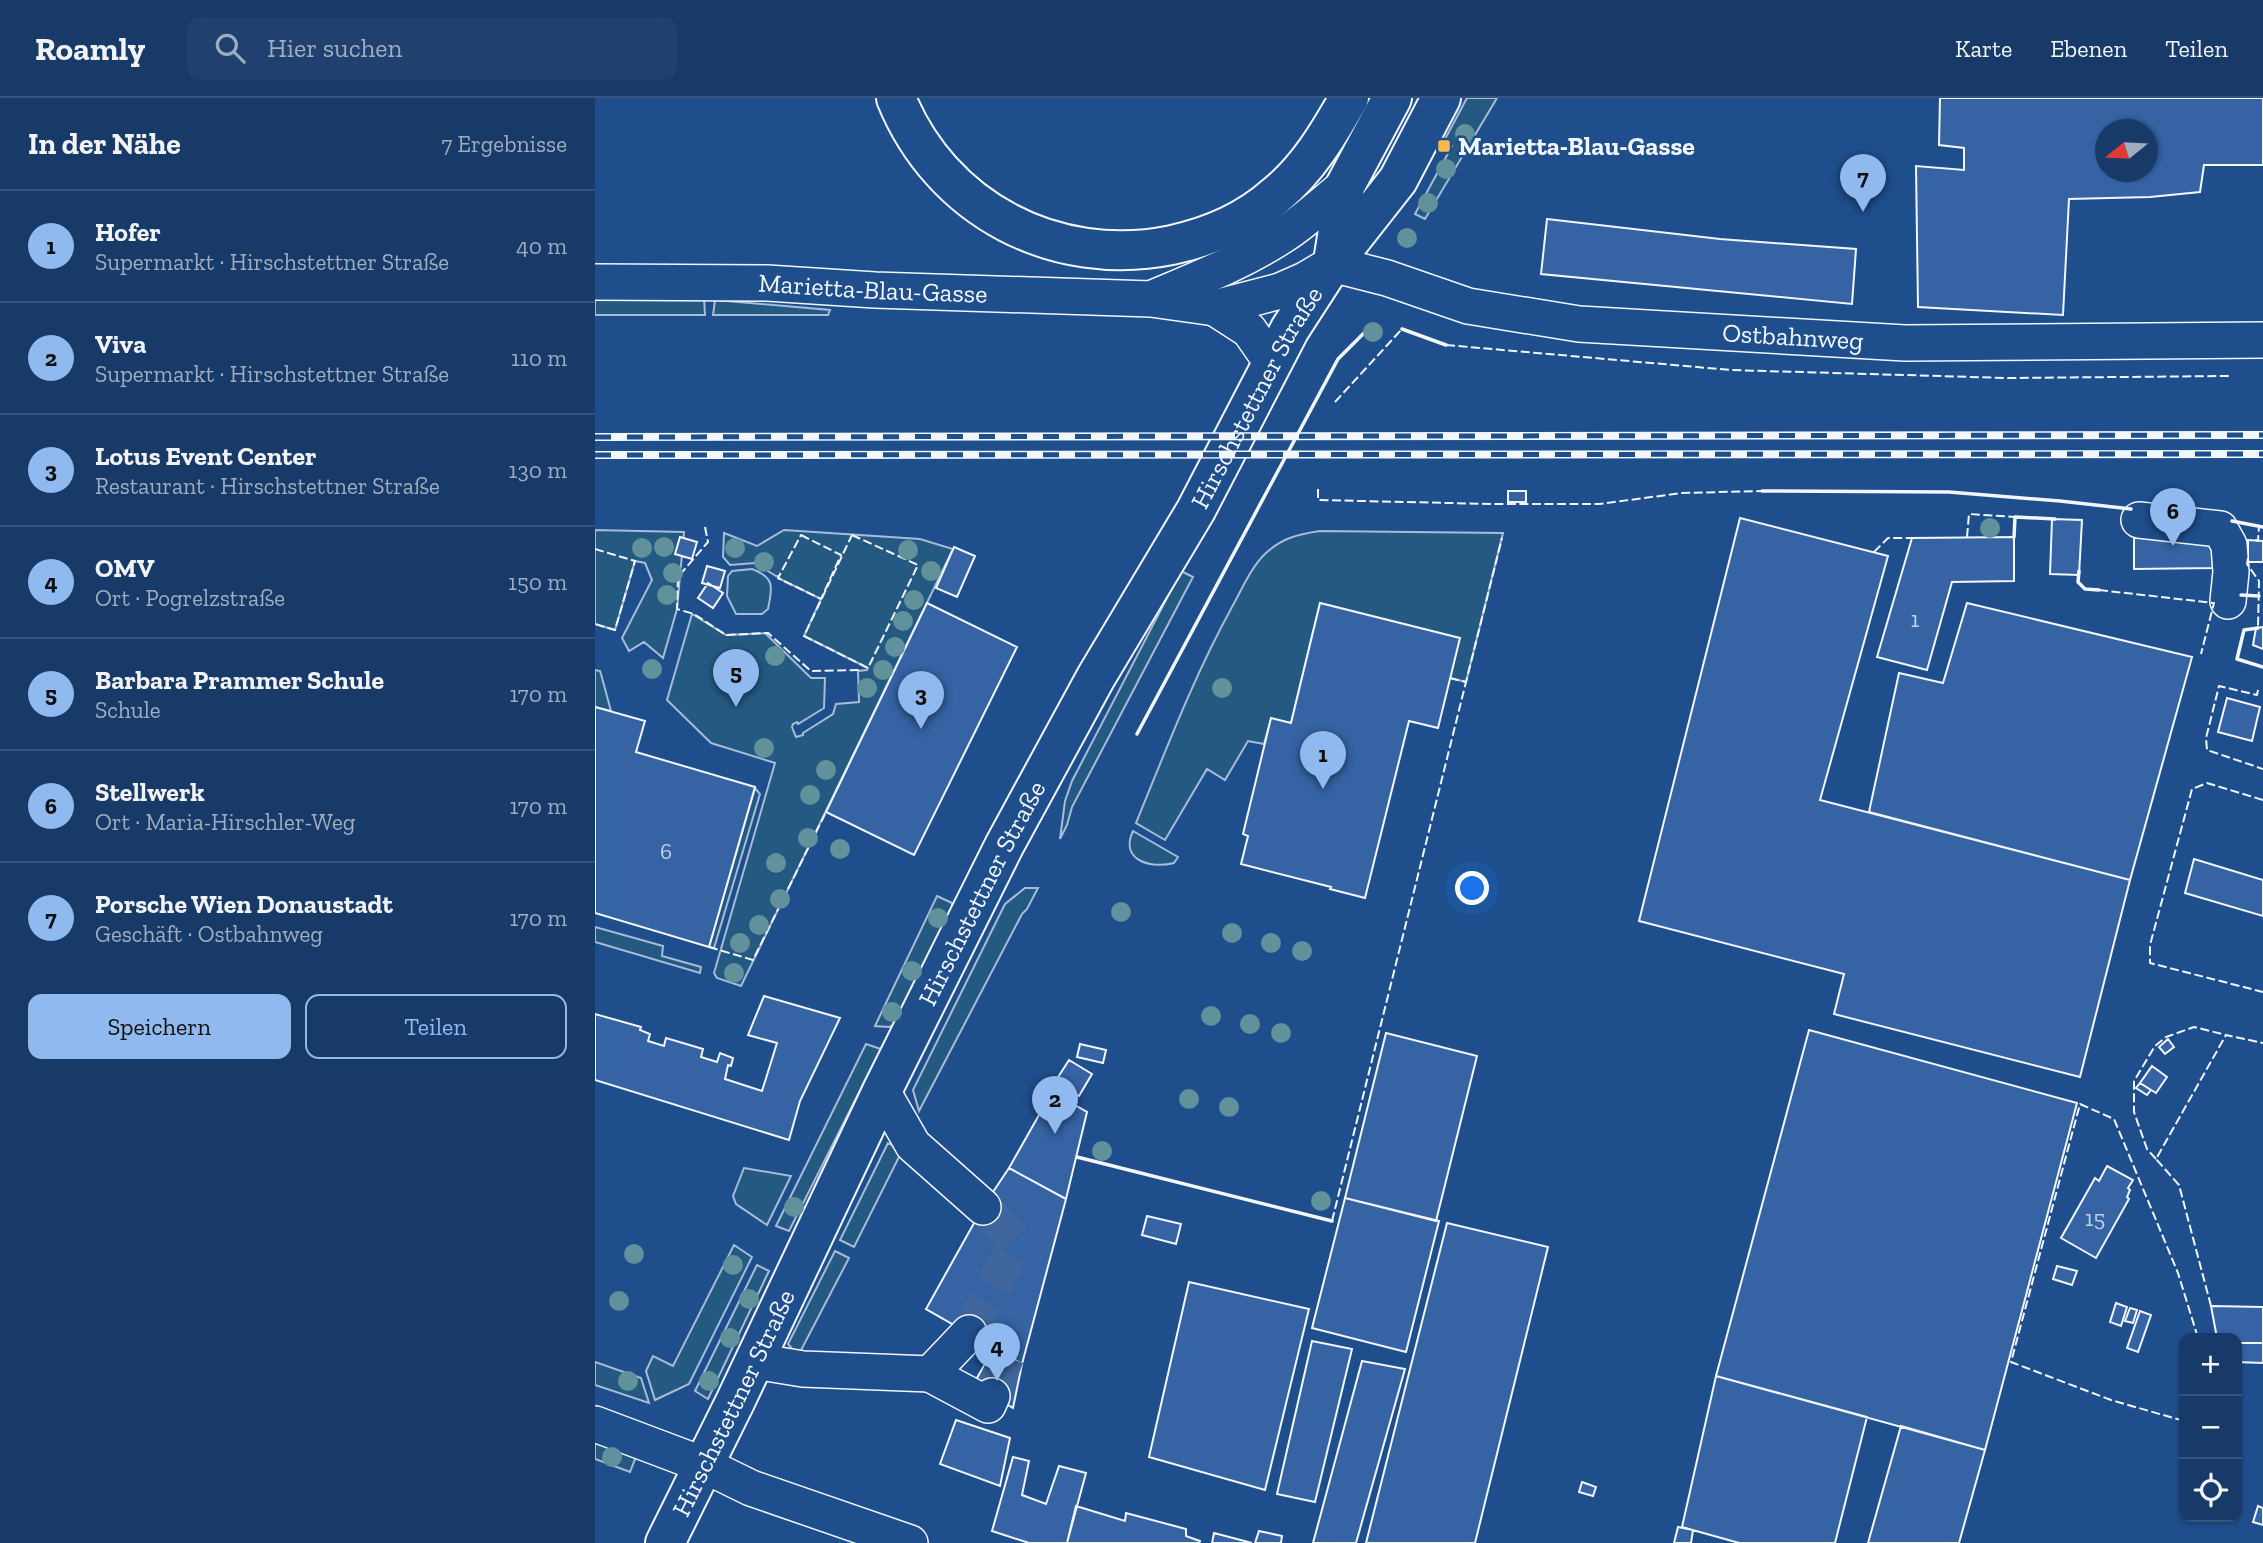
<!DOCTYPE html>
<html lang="de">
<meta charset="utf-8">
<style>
:root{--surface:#173a69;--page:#20416f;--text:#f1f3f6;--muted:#9eadc0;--line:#36547d;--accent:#90b9f0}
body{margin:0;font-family:"Zilla Slab",serif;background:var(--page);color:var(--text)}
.controls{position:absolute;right:21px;bottom:21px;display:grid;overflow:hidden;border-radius:14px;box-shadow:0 2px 5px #0004}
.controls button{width:63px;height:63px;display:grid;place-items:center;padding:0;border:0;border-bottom:2px solid var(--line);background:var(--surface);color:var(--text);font:35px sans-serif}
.compass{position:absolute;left:1500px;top:21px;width:63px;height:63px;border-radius:50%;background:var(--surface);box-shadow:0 2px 5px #0004;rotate:252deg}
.you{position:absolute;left:878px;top:791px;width:24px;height:24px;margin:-18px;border:5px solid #fff;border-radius:50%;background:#1a73e8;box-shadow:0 0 0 10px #1a73e833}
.badge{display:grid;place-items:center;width:46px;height:46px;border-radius:50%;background:var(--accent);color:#111;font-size:23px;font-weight:700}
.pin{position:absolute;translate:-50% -58px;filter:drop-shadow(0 2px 4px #0008)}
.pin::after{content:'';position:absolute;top:37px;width:24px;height:21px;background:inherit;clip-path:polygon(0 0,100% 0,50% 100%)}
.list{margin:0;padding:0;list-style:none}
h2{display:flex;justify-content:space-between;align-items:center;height:91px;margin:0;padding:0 28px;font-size:30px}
h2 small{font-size:23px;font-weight:400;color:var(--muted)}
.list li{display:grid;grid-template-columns:46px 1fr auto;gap:21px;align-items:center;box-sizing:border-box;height:112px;padding:0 28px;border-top:2px solid var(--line)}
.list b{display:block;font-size:26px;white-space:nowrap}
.list p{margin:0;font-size:23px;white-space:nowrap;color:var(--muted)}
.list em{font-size:23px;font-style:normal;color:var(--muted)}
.actions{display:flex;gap:14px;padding:21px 28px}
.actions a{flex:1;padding:16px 0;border:2px solid var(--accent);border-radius:14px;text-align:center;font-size:24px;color:var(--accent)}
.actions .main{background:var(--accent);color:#111}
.icon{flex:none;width:38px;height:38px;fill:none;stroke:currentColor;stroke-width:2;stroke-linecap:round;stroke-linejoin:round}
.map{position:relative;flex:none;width:1668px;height:1445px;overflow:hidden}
header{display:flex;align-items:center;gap:42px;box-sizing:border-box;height:98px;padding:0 35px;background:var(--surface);border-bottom:2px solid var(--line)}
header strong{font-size:33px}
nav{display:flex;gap:38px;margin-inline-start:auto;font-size:24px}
.search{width:490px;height:63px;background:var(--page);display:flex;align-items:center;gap:18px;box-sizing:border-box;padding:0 24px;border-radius:14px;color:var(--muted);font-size:26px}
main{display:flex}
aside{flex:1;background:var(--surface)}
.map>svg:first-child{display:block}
</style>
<header>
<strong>Roamly</strong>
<div class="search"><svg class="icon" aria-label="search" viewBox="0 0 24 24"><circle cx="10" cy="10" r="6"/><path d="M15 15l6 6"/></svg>Hier suchen</div>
<nav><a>Karte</a><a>Ebenen</a><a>Teilen</a></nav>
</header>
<main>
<aside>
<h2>In der Nähe<small>7 Ergebnisse</small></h2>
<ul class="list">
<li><span class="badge">1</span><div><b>Hofer</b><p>Supermarkt · Hirschstettner Straße</p></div><em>40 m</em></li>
<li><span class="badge">2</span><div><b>Viva</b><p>Supermarkt · Hirschstettner Straße</p></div><em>110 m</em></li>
<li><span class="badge">3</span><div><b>Lotus Event Center</b><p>Restaurant · Hirschstettner Straße</p></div><em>130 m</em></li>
<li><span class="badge">4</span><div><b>OMV</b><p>Ort · Pogrelzstraße</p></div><em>150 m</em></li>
<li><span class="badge">5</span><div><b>Barbara Prammer Schule</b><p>Schule</p></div><em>170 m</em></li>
<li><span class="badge">6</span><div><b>Stellwerk</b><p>Ort · Maria-Hirschler-Weg</p></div><em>170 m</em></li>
<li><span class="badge">7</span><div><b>Porsche Wien Donaustadt</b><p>Geschäft · Ostbahnweg</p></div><em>170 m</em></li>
</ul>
<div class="actions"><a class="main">Speichern</a><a>Teilen</a></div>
</aside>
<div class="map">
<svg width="1668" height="1445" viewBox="0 0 1668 1445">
<rect width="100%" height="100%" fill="#1f4e8c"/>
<!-- green -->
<path fill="#245a82" stroke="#a8bbd7" stroke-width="2" d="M872 0H902L830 121 820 116 857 48 849 43Z
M109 200 110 217H0V201Z
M120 202 235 212 233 217H118Z
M0 432 89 434 82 511 68 560 49 544 34 553 27 540 57 482 50 465 40 463 20 532 0 526Z
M189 432 325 441 358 451 146 888 122 880 119 875 180 665 116 645 72 602 97 516 131 537 173 535 172 537 216 580H230L229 610 203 626 202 624 198 626 197 629 201 639 208 637V635L238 616 241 606 264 604 263 573 272 572 273 570 209 538 226 501 183 480 184 478H181L160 465 135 467 128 459 129 435 162 448Z
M725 433 908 435 871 584 855 580 864 540 725 505 696 625 676 621 669 646 653 643 630 682 612 671 570 742 541 725C571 652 599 578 637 509 647 491 656 469 671 455 687 440 704 436 725 433Z
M157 471C181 480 177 490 173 511L167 516H141L132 498 133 478 137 473Z
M586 473 598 479 477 709 472 727 465 741 470 703 477 683Z
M0 572 5 573 6 576 16 613 0 609Z
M160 690 165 696 119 850 114 849Z
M538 733 583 759 579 765C557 771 524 763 538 733Z
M430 790H443L432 811 427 816 324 1013 318 992 410 806Z
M342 798 357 805V812L299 927 294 929 280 928Z
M0 829 68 848 67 858 106 869 105 875 0 844Z
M271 946 286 951 194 1133 181 1128Z
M293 1045 307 1053 259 1149 245 1142Z
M149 1070 196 1078 172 1127 141 1106 138 1098Z
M139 1147 157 1159 94 1286 60 1302 51 1273 58 1258 78 1268Z
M240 1153 254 1160 203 1258 193 1246Z
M162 1167 174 1173 113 1301 100 1293Z
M0 1264 46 1280 54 1305 0 1287Z
M0 1342 42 1356 35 1374 0 1361Z"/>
<!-- building -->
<path fill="#3563a3" stroke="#f2f6ff" stroke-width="2" fill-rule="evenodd" d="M1345 0H1668V67H1609L1605 94 1555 99 1474 101 1468 217 1323 209 1321 68 1369 72V50L1344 47ZM1510 32H1552V74H1510Z
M952 121 1125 141 1261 151 1257 206 946 176Z
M913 393H931V404H913Z
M1145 420 1293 458 1225 702 1535 782 1485 979 1239 916 1249 876 1044 823Z
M1457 421 1487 422 1484 477 1455 476Z
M85 439 102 444 97 461 80 456Z
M1419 439V483L1357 484 1332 572 1282 559 1317 440Z
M1539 440H1617L1618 470 1539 471Z
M1653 442 1668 443V464H1653Z
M359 449 380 458 362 499 341 490Z
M112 468 130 473 125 490 107 485Z
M113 485 128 495 118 510 103 500Z
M332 505 422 549 319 757 231 714Z
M725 505 865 540 843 630 814 623 770 800 735 791 736 789 646 766 653 738 648 736 676 620 696 625Z
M1372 505 1597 559 1535 782 1274 714 1304 575 1348 585Z
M1668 529V551L1658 547 1661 530Z
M1632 600 1665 609 1657 643 1623 634Z
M0 609 50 623 41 654 160 689 114 849 0 815Z
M1599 761 1668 782V818L1590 795Z
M169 898 245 920 205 1003 194 1042 0 982V916L46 929 45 932 55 936 53 943 69 948 71 940 108 951 106 959 122 964 125 955 138 960 136 968 133 967 130 981 167 993 182 945 153 937Z
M1214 932 1482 1005 1390 1352 1121 1278Z
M791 935 882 958 841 1123 750 1100Z
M1573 941 1579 949 1570 956 1564 949Z
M485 946 511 952 508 965 482 959Z
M474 962 497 976 484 998 460 984Z
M1557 968 1572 979 1561 995 1545 985Z
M1545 985 1556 992 1552 997 1541 990Z
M457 994 492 1014 471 1101 414 1070Z
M1512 1068 1538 1082 1533 1090 1535 1092 1532 1099 1534 1101 1501 1160 1466 1140 1500 1080 1504 1083Z
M414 1070 471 1101 427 1266 331 1211 388 1109Z
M750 1100 844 1123 811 1254 717 1230Z
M552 1118 586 1126 581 1146 547 1137Z
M852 1125 953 1149 880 1445H771Z
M1462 1168 1482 1173 1477 1187 1458 1181Z
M594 1184 714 1211 670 1392 554 1359Z
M1521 1205 1532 1209 1526 1228 1515 1224Z
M1616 1208 1668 1209V1245H1642V1240H1622Z
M1535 1210 1542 1212 1538 1225 1530 1223Z
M1545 1213 1556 1217 1543 1254 1532 1250Z
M717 1243 757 1251 720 1404 682 1396Z
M1642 1245H1668V1265L1642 1264Z
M399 1250 427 1266 418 1310 378 1287Z
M767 1263 810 1271 761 1445H718Z
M1121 1278 1272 1319 1240 1445H1144L1087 1429Z
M361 1322 415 1340 405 1388 345 1366Z
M1306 1328 1390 1352 1364 1445H1273Z
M418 1359 434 1363 427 1397 451 1406 464 1368 491 1375 472 1445H434L397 1433Z
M987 1384 1001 1389 998 1398 984 1394Z
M481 1408 530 1423 531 1415 591 1431V1438L605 1443 604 1445H472Z
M1663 1408 1668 1410V1427L1658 1424Z
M1083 1429 1098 1432 1096 1445H1079Z
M664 1433 687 1438 686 1445H660Z
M619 1435 657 1445H617Z"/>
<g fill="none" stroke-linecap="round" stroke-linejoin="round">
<!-- minor-tunnel -->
<path stroke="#3f679d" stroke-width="35" stroke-dasharray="35 18" stroke-linecap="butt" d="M377 1229 415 1250 397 1298
M374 1235 421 1144 388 1109"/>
<defs>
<g id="minor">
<path id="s1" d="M0 184 172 185 280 192 556 201 620 210 685 193 710 182 737 166 792 180 873 208 984 226 1310 245 1668 242"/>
<path d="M558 200C603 181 649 163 690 136 711 122 730 104 750 88"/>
<path d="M620 210 654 232 677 265"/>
<path d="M1544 422 1625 431 1634 447 1636 474 1633 503"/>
<path d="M287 993 318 1047 388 1109"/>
<path d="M160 1263 208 1271 335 1276 374 1235"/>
<path d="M335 1276 393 1307 397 1298"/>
<path d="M0 1326 109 1367 156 1390 315 1445"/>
</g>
<g id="major">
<path d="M738 164 750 88 797 0"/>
<path id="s2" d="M70 1445 140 1304 287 993 409 748 501 579 601 412 695 231 737 166 803 82 846 0"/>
</g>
<path id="highway" d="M301 0C346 111 460 171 577 147 614 139 652 123 681 97 713 71 734 35 754 0"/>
</defs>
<!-- minor casing -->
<use href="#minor" stroke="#f2f6ff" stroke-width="38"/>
<!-- major casing -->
<use href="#major" stroke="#f2f6ff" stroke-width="42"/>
<!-- highway casing -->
<use href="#highway" stroke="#f2f6ff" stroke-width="42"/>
<!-- minor -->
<use href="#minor" stroke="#1f4e8c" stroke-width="35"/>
<!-- major -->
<use href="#major" stroke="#1f4e8c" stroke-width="38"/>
<!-- highway -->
<use href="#highway" stroke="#1f4e8c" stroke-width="38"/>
<defs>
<path id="rail" d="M0 339 1668 337
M0 357 1668 356"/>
</defs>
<!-- rail casing -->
<use href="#rail" stroke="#f2f6ff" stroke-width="8"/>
<!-- rail -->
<use href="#rail" stroke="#1f4e8c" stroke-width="5" stroke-dasharray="16" stroke-linecap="butt"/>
<!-- fence -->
<path stroke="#f2f6ff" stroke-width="2" stroke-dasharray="9 3.5" stroke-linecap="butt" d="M851 247 1136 272 1412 280 1635 278
M740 304 807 231
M723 391V402L898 406H1004L1087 395 1167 393
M110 429 113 444 83 479 82 511 99 516 131 537 173 535 216 573 264 572
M206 437 246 457 226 501 183 480Z
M257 437 323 467 273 570 209 538Z
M1372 439 1374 416 1420 419
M1660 442 1663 443 1664 428
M0 451 40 463 20 532 0 526
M1279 454 1293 440H1317
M1653 460 1652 466 1664 483 1663 530
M1504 492 1619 505 1606 556
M855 580 871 584 907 440
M1663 592 1662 597 1624 588 1611 640 1612 652 1668 671
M1668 702 1612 685 1597 691 1555 847V865L1668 894
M114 849 158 862 231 714
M1561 1061 1552 1051 1539 1014V983L1560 948 1571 939 1599 929 1631 937
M737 1123 871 584
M1616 1208 1584 1087 1561 1061 1631 937 1668 945
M1589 1323 1516 1302 1416 1264 1485 1006 1519 1021 1583 1175 1603 1240"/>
<!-- wall -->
<path stroke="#f2f6ff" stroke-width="3.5" d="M807 231 851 247
M1167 393 1354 394 1465 403 1536 411
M1637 423 1668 429
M1419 439 1420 419 1460 421
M1484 473 1483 484 1490 491 1504 492
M1646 497 1664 498
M1663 530 1649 532 1642 561 1668 569
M542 636 743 261 773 231
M482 1059 737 1123"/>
</g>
<!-- trees -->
<g fill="#61919a">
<circle cx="870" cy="36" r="10"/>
<circle cx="851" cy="71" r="10"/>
<circle cx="833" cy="105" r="10"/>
<circle cx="812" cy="140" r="10"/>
<circle cx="778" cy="234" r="10"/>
<circle cx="1395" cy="430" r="10"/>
<circle cx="69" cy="449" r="10"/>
<circle cx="47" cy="450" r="10"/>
<circle cx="140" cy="450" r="10"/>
<circle cx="313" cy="452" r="10"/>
<circle cx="169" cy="464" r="10"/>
<circle cx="336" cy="473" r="10"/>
<circle cx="78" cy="475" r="10"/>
<circle cx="72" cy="497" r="10"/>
<circle cx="319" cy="502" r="10"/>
<circle cx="308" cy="523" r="10"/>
<circle cx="300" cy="549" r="10"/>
<circle cx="180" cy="558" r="10"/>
<circle cx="140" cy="561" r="10"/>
<circle cx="57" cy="571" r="10"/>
<circle cx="288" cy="572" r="10"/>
<circle cx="272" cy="590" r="10"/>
<circle cx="627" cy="590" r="10"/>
<circle cx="169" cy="650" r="10"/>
<circle cx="231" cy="672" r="10"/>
<circle cx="215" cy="697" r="10"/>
<circle cx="213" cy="740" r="10"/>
<circle cx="245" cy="751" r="10"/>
<circle cx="181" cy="765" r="10"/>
<circle cx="185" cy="801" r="10"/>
<circle cx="526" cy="814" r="10"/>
<circle cx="343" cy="820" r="10"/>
<circle cx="164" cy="827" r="10"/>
<circle cx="637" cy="835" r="10"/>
<circle cx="145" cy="845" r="10"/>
<circle cx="676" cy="845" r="10"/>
<circle cx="707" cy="853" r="10"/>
<circle cx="317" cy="873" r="10"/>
<circle cx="139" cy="875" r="10"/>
<circle cx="297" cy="914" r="10"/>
<circle cx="616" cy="918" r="10"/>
<circle cx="655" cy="926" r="10"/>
<circle cx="686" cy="935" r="10"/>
<circle cx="594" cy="1001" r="10"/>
<circle cx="634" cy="1009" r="10"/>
<circle cx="507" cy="1053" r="10"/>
<circle cx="726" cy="1103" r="10"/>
<circle cx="199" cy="1109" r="10"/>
<circle cx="39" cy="1156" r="10"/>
<circle cx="138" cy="1167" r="10"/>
<circle cx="154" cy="1201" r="10"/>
<circle cx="24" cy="1203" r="10"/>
<circle cx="135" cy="1240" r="10"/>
<circle cx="33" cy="1283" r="10"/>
<circle cx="114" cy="1283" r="10"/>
<circle cx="17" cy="1359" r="10"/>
</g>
<!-- markers -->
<rect fill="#ffb74d" stroke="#1f4e8c" stroke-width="2.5" x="842" y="41" width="14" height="14" rx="3.5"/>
<g text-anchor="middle" stroke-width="5" stroke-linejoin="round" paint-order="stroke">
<!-- number labels -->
<g font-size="23" fill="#c3d1e8">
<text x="1320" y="529">1</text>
<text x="71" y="761">6</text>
<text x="1500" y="1128">15</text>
</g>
<!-- poi labels -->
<g font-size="26" font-weight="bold" fill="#f2f6ff" stroke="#1f4e8c" text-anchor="start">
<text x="863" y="57">Marietta-Blau-Gasse</text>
</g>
<!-- street labels -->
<g font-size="26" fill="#f2f6ff" stroke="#1f4e8c">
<text dy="9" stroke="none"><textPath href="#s1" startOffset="278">Marietta-Blau-Gasse</textPath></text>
<text dy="9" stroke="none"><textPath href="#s1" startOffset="1216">Ostbahnweg</textPath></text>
<text dy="9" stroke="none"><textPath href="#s2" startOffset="1290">Hirschstettner Straße</textPath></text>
<text dy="9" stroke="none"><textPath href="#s2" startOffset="723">Hirschstettner Straße</textPath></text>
<text dy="9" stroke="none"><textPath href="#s2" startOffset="156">Hirschstettner Straße</textPath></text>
</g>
</g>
</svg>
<div class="controls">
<button>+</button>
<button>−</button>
<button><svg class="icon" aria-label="locate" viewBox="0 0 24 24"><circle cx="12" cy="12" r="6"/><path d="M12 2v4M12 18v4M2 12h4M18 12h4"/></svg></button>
</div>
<svg class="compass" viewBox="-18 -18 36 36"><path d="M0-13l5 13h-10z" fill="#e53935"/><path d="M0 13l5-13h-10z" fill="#9eadc0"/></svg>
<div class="you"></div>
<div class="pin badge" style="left:728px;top:691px">1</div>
<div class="pin badge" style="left:460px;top:1036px">2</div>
<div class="pin badge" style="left:326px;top:631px">3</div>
<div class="pin badge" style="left:402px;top:1283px">4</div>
<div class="pin badge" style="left:141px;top:609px">5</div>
<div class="pin badge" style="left:1578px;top:448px">6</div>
<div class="pin badge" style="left:1268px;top:114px">7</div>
</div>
</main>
